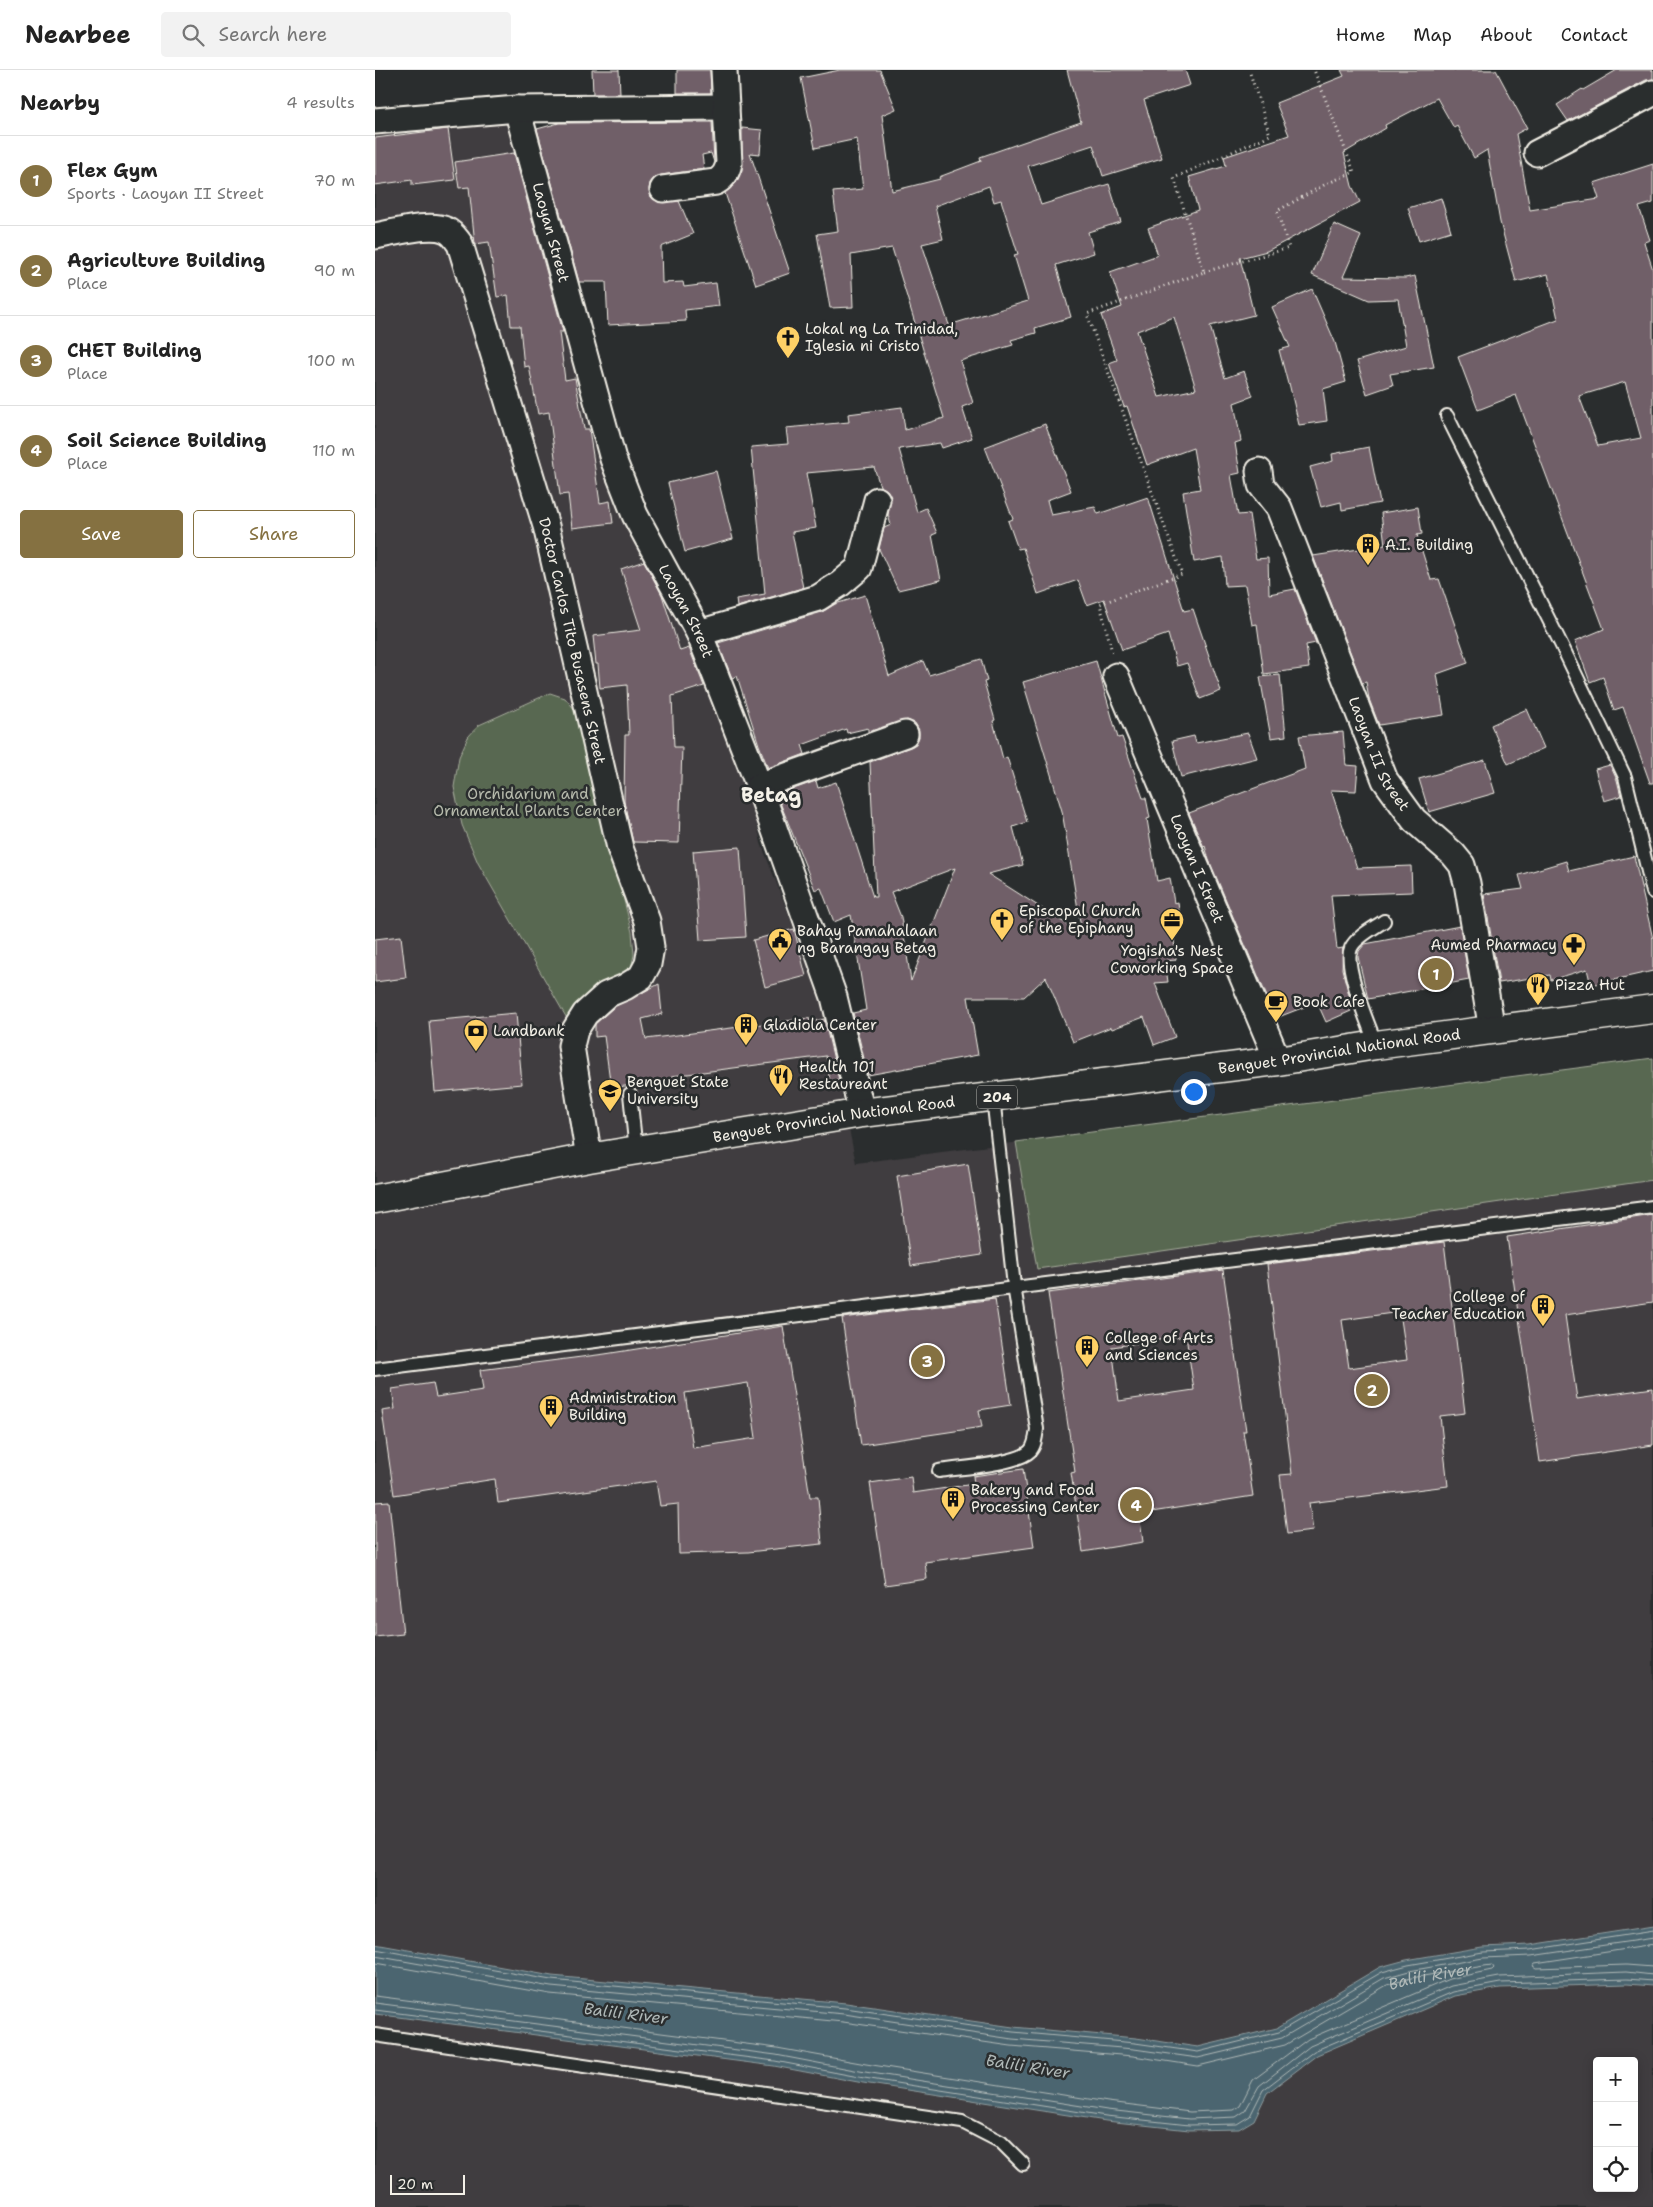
<!DOCTYPE html>
<meta charset="utf-8">
<style>
:root{--surface:#fff;--page:#f2f2f2;--text:#222;--muted:#767676;--line:#e0e0e0;--accent:#857141}
body{margin:0;font-family:"Shantell Sans",sans-serif;background:var(--page);color:var(--text)}
.controls{position:absolute;right:15px;bottom:15px;display:grid;overflow:hidden;border-radius:5px;box-shadow:0 2px 12px #0003}
.controls button{width:45px;height:45px;display:grid;place-items:center;padding:0;border:0;border-bottom:1px solid var(--line);background:var(--surface);color:var(--text);font:25px sans-serif}
.scale{position:absolute;left:15px;bottom:12px;width:75px;box-sizing:border-box;padding-left:5px;border:2px solid #f4f1e8;border-top:0;font-size:14px;line-height:18px;white-space:nowrap;color:#f4f1e8;-webkit-text-stroke:4px #2a2d2e;paint-order:stroke}
.you{position:absolute;left:818px;top:1021px;width:18px;height:18px;margin:-12px;border:4px solid #fff;border-radius:50%;background:#1a73e8;box-shadow:0 0 0 8px #1a73e833}
.badge{display:grid;place-items:center;width:32px;height:32px;border-radius:50%;background:var(--accent);color:#fff;font-size:16px;font-weight:700}
.pin{position:absolute;translate:-50% -50%;border:2px solid #fff;box-shadow:0 1px 5px #0006}
.list{margin:0;padding:0;list-style:none}
h2{display:flex;justify-content:space-between;align-items:center;height:65px;margin:0;padding:0 20px;font-size:21px}
h2 small{font-size:16px;font-weight:400;color:var(--muted)}
.list li{display:grid;grid-template-columns:32px 1fr auto;gap:15px;align-items:center;box-sizing:border-box;height:90px;padding:0 20px;border-top:1px solid var(--line)}
.list b{display:block;font-size:19px;white-space:nowrap}
.list p{margin:0;font-size:16px;white-space:nowrap;color:var(--muted)}
.list em{font-size:16px;font-style:normal;color:var(--muted)}
.actions{display:flex;gap:10px;padding:15px 20px}
.actions a{flex:1;padding:11px 0;border:1px solid var(--accent);border-radius:5px;text-align:center;font-size:18px;color:var(--accent)}
.actions .main{background:var(--accent);color:#fff}
.icon{flex:none;width:28px;height:28px;fill:none;stroke:currentColor;stroke-width:2;stroke-linecap:round;stroke-linejoin:round}
.map{position:relative;flex:none;width:1278px;height:2137px;overflow:hidden}
header{display:flex;align-items:center;gap:30px;box-sizing:border-box;height:70px;padding:0 25px;background:var(--surface);border-bottom:1px solid var(--line)}
header strong{font-size:24px}
nav{display:flex;gap:28px;margin-inline-start:auto;font-size:18px}
.search{width:350px;height:45px;background:var(--page);display:flex;align-items:center;gap:12px;box-sizing:border-box;padding:0 18px;border-radius:5px;color:var(--muted);font-size:19px}
main{display:flex}
aside{flex:1;background:var(--surface)}
.map>svg:first-child{display:block}
</style>
<header>
<strong>Nearbee</strong>
<div class="search"><svg class="icon" aria-label="search" viewBox="0 0 24 24"><circle cx="10" cy="10" r="6"/><path d="M15 15l6 6"/></svg>Search here</div>
<nav><a>Home</a><a>Map</a><a>About</a><a>Contact</a></nav>
</header>
<main>
<aside>
<h2>Nearby<small>4 results</small></h2>
<ul class="list">
<li><span class="badge">1</span><div><b>Flex Gym</b><p>Sports · Laoyan II Street</p></div><em>70 m</em></li>
<li><span class="badge">2</span><div><b>Agriculture Building</b><p>Place</p></div><em>90 m</em></li>
<li><span class="badge">3</span><div><b>CHET Building</b><p>Place</p></div><em>100 m</em></li>
<li><span class="badge">4</span><div><b>Soil Science Building</b><p>Place</p></div><em>110 m</em></li>
</ul>
<div class="actions"><a class="main">Save</a><a>Share</a></div>
</aside>
<div class="map">
<svg width="1278" height="2137" viewBox="0 0 1278 2137">
<rect width="100%" height="100%" fill="#2a2d2e"/>
<filter id="ink" filterUnits="userSpaceOnUse"><feTurbulence type="fractalNoise" baseFrequency=".02" numOctaves="2"/><feDisplacementMap in="SourceGraphic" scale="10" xChannelSelector="R" yChannelSelector="G"/><feConvolveMatrix kernelMatrix="1 2 1 2 8 2 1 2 1" color-interpolation-filters="sRGB"/></filter>
<g filter="url(#ink)">
<!-- built -->
<path fill="#3f3c3f" fill-rule="evenodd" d="M135 46 219 357 318 570 374 715 386 773 448 933 481 1093 1278 991V2137H0V58ZM1222 1991H1259V2118H1222Z"/>
<!-- green -->
<path fill="#596851" stroke="#a6ac9c" d="M175 623 190 628 201 641 257 862 259 885 256 898 194 952 103 793 87 755 79 717 84 687 93 667 104 655Z
M1278 988V1110L662 1199 641 1072Z"/>
<!-- water -->
<path fill="#4b656f" stroke="#8f9d9f" d="M1278 1856V1916L1252 1914 1125 1918 1080 1926 942 1985 892 2023 879 2050 864 2059 814 2060 731 2051 488 2013 399 1996 0 1944V1874L177 1906 471 1933 638 1957 761 1968 823 1977 902 1958 1005 1897 1031 1890 1107 1877 1155 1875Z"/>
<g fill="none" stroke-linecap="round" stroke-linejoin="round">
<!-- shore -->
<g stroke="#b0b9b8" stroke-width="1">
<path d="M1278 1875 1160 1893 1158 1896 1161 1898 1251 1895 1278 1897"/>
<path d="M0 1879 176 1910 470 1938 638 1962 760 1973 823 1982 904 1962 1007 1902 1033 1895 1108 1882 1155 1880 1278 1861"/>
<path d="M0 1886 176 1917 469 1944 637 1969 759 1979 823 1988 907 1968 1009 1908 1034 1901 1108 1888 1156 1886 1278 1868"/>
<path id="s1" d="M0 1893 175 1924 468 1952 636 1976 758 1986 823 1996 910 1975 1012 1915 1036 1908 1109 1896 1117 1895 1119 1898 1117 1900 1074 1909 933 1969 878 2010 865 2036 859 2040 815 2042 733 2032 491 1994 402 1978 0 1926"/>
<path d="M0 1933 401 1985 490 2002 732 2040 814 2049 861 2047 870 2041 884 2016 935 1976 1076 1916 1124 1907 1251 1902 1278 1905"/>
<path d="M0 1940 400 1991 489 2008 731 2046 814 2055 862 2054 875 2046 888 2020 939 1981 1078 1922 1125 1913 1252 1909 1278 1911"/>
</g>
</g>
<!-- building -->
<path fill="#6f5e67" stroke="#f4f1e8" fill-rule="evenodd" d="M217 0H244L245 24H218Z
M302 0H335L336 23H302Z
M465 0H505L521 39 507 45 517 121 565 109 564 107 606 91 605 87 706 52 692 0H810L815 15 769 30 787 88 728 106 718 75 653 96 666 135 734 114 746 152 713 162 719 183 681 195 696 247 660 258 661 263 636 270 638 275 585 291 598 333 587 337 597 368 567 378 565 373 524 379 542 442 551 438 562 463 557 465 566 510 523 520 504 479 509 458 516 455 513 445 516 427 512 420 505 416 499 397 431 403 441 458 417 462 428 518 362 537 361 529 390 524 376 377 413 374 411 358 474 352 473 344 527 337 530 360 569 348 517 178 476 185 478 237 455 238 442 164 463 161 458 122 488 119 482 69 440 78 426 8ZM614 116 619 132 626 130 643 184 639 185 653 231 574 255 547 174 568 169 560 136Z
M966 0H1121L1152 58 1141 64 1155 140 1224 129 1219 113 1278 94V133L1264 137 1275 170 1269 172 1278 200V713H1275L1248 637 1239 640 1228 607 1215 612 1200 571 1229 559 1141 325 1103 340 1083 287 1183 249 1173 204 1141 212 1125 152 1112 80 1099 88 1082 56 1079 58 1062 28 1010 55 1011 58 969 83 977 116 985 132 892 181 865 188 879 245 835 256 850 308 869 301 878 326 859 333 866 371 860 373 865 403 856 405 863 445 874 444 881 489 893 488 894 524 920 519 941 573 931 575 934 598 889 604 882 554 877 555 870 515 850 516 848 487 819 492 808 422 825 419 818 378 772 395 752 336 749 337 734 293 742 290 726 245 747 237 735 202 783 185 773 158 823 140 814 107 851 96 849 87 914 65 901 33 969 6ZM799 247 821 319 784 327 762 261ZM1250 312 1266 368 1223 376 1204 326Z
M1242 0H1278V9L1271 10 1193 51 1182 35 1207 19 1208 20Z
M337 52 339 92 336 83 327 85 329 99 286 105 280 107 275 113 274 120 276 127 283 132 304 131 318 164 286 177 287 213 308 212 309 217 341 213 344 236 310 240 311 251 233 255 231 212H204L162 59 184 53Z
M367 58 387 60 385 84 375 83 415 203 381 215 350 123 361 113 367 100Z
M73 59 80 110 37 115V110L0 115V68Z
M139 83 188 262H184L190 310 200 308 209 359H214L225 433 235 431 238 453 197 458 193 424 185 425 174 342 163 344 154 296 149 297 145 256H136L133 225 122 227 114 172 100 174 94 117 84 118 80 92Z
M1066 128 1076 161 1044 171 1033 138Z
M959 154 986 166 968 207 1030 208 1040 206 1059 297 1015 304 1018 315 992 324 982 291 1031 276 1023 229 994 230 937 205Z
M937 219 960 272 971 312 948 319 952 351 924 355 914 313 913 314 904 280 915 277 897 237Z
M670 354 696 421 672 430 676 445 720 437 723 444 773 427 809 541 818 539 846 621 825 629 812 593 802 596 793 564 747 580 729 529 712 535 703 510 663 524 648 478 643 479 633 451 638 449 610 377Z
M994 377 1005 433 967 440 966 432 946 437 935 397 958 391 957 384Z
M341 401 358 469 310 482 293 413Z
M1043 437 1047 464 1042 465 1056 510 1064 509 1093 593 1062 604 1069 645 1004 655 994 629 991 612 987 613 938 486 1010 475 1006 443Z
M269 491 287 525 305 581 314 578 329 616 297 626 299 677H307L304 773 258 772 249 732 250 665H254L252 615 225 618 223 594H221L218 566 266 560 246 499Z
M490 525 514 606 548 591 554 605 606 589 612 611 609 612 620 650 618 651 628 689 632 687 652 752 638 757 648 795 613 804 707 864 687 741 648 612 721 591 743 668 747 667 768 728H771L775 748 772 749 782 811 795 808 799 833 803 832 806 859 798 860 801 890 790 891 793 912 780 913 800 967 779 975 769 947 737 959 736 957 698 972 671 907 649 927H593L603 985 493 1005 478 943 491 940 476 845 459 852 446 818 440 820 402 725 441 711 443 718 461 712 498 827H501L495 692 535 677 541 674 544 667V660L540 653 532 650 493 662V658L472 663 471 659 427 675 430 684 393 698 384 675 362 606 357 608 343 573 447 542 460 534ZM580 798 536 911 526 847 516 822Z
M905 605 911 666 896 668 885 607Z
M1152 639 1169 678 1133 694 1116 655Z
M968 662 971 695 983 696 981 721 956 720 982 798 1036 796 1037 822 956 825 962 879 968 878 967 899 976 932H973L976 941 951 952 942 932 901 948 834 790 830 776 829 777 814 743 930 699 924 666Z
M873 663 882 688 806 707 797 671 819 666 821 673Z
M1110 690 1120 723 1054 742 1044 709Z
M1235 695 1242 710 1246 726 1229 731 1220 699Z
M365 777 371 867 325 870 318 781Z
M1259 786 1278 869V901L1216 915 1212 899 1176 910 1175 905 1124 913 1109 824 1148 819 1144 805 1191 791 1194 801Z
M1085 856 1094 910 993 929 983 887 984 881 990 874Z
M419 859 431 906 390 917 378 870Z
M26 866 31 908 0 912V869Z
M284 914 287 944 267 949 271 969 434 948 435 952 449 949 464 1010 455 1012 451 986 297 1006 298 1009 236 1018 229 966 220 967V954L239 937Z
M141 943 147 1014 60 1022 54 951Z
M593 1094 607 1185 536 1196 522 1106Z
M1278 1145V1232L1190 1245 1202 1329 1278 1318V1375L1165 1392 1132 1167Z
M1069 1172 1090 1343 1065 1346 1073 1416 934 1433 938 1461 912 1464 905 1405 917 1404 892 1194ZM1025 1242 1032 1290 974 1298 967 1250Z
M848 1200 871 1361H868L878 1426 764 1444 768 1472 708 1482 696 1403 700 1402 673 1223ZM811 1266 819 1320 744 1331 737 1277Z
M620 1229 636 1335 604 1340 607 1357 486 1375 467 1248Z
M408 1256 435 1427H443L447 1474 373 1482 304 1484 303 1434 285 1436 281 1411 123 1433 120 1409 19 1425 7 1341 20 1339 17 1319 58 1313 61 1327 108 1320 105 1300 230 1284ZM373 1313 381 1368 318 1378 310 1323Z
M648 1399 659 1477 550 1492 552 1509 510 1515 495 1413 536 1407 538 1423 599 1414 598 1406Z
M14 1431 28 1564 0 1567V1432Z"/>
<g fill="none" stroke-linecap="round" stroke-linejoin="round">
<defs>
<path id="service" d="M1072 346 1186 574 1250 707 1278 822
M1001 975C994 955 968 896 976 878 981 867 999 858 1009 851
M255 1024 261 1081
M0 1299 1278 1137
M564 1401C584 1398 643 1394 655 1381 660 1376 661 1366 662 1359L639 1216 618 1027
M0 1965 587 2052 626 2072 648 2094"/>
<g id="minor">
<path id="s2" d="M142 39 238 389 260 445 324 563 384 716 459 927 487 1043"/>
<path d="M0 51 142 39 351 37"/>
<path d="M1162 83 1278 23"/>
<path d="M288 119 341 112C349 107 352 102 354 93L349 0"/>
<path id="s3" d="M0 166C18 163 55 152 71 160 78 163 81 169 85 174L171 456 245 778 272 851 276 877 273 894 266 907 250 917 231 925 210 944 200 960 196 976 214 1088"/>
<path id="s4" d="M884 401 886 415 904 438 1010 710 1039 750 1078 784 1087 795 1092 813 1117 960"/>
<path d="M324 563 443 528 465 514 484 498 502 430"/>
<path id="s5" d="M741 606 903 991"/>
<path d="M384 716 530 664"/>
</g>
<g id="trunk">
<path id="s6" d="M0 1129 214 1088 487 1043 903 991 1001 975 1278 939"/>
</g>
</defs>
<!-- service casing -->
<use href="#service" stroke="#f4f1e8" stroke-width="16"/>
<!-- minor casing -->
<use href="#minor" stroke="#f4f1e8" stroke-width="29"/>
<!-- trunk casing -->
<use href="#trunk" stroke="#f4f1e8" stroke-width="31"/>
<!-- path -->
<path stroke="#f4f1e8" stroke-width="3" stroke-dasharray="1 4" stroke-linecap="butt" d="M829 202 914 178 902 141 951 114 979 102 939 0
M737 582 725 534 807 504 712 244 829 202 799 108 895 65 874 0"/>
<!-- service -->
<use href="#service" stroke="#2a2d2e" stroke-width="12"/>
<!-- minor -->
<use href="#minor" stroke="#2a2d2e" stroke-width="25"/>
<!-- trunk -->
<use href="#trunk" stroke="#2a2d2e" stroke-width="28"/>
</g>
</g>
<!-- icons -->
<defs>
<symbol id="church-pin" viewBox="-11 -11 22 30"><path d="M0 17L-7.5 6A9.5 9.5 0 1 1 7.5 6Z" fill="#ffd166" stroke="#2a2d2e"/><path d="M-1.2-6h2.4v3.5h3.3v2.4h-3.3V6h-2.4V-.1h-3.3v-2.4h3.3Z" fill="#111"/></symbol>
<symbol id="building-pin" viewBox="-11 -11 22 30"><path d="M0 17L-7.5 6A9.5 9.5 0 1 1 7.5 6Z" fill="#ffd166" stroke="#2a2d2e"/><path d="M-4-6H4V6H1V3H-1V6H-4ZM-2.5-4.3h1.7v1.8h-1.7ZM.8-4.3h1.7v1.8H.8ZM-2.5-1h1.7V.8h-1.7ZM.8-1h1.7V.8H.8Z" fill="#111"/></symbol>
<symbol id="office-pin" viewBox="-11 -11 22 30"><path d="M0 17L-7.5 6A9.5 9.5 0 1 1 7.5 6Z" fill="#ffd166" stroke="#2a2d2e"/><path d="M-6-3h4V-5.5h4V-3h4V5H-6ZM-1-4.5V-3h2v-1.5ZM-6 0V1H6V0Z" fill="#111"/></symbol>
<symbol id="civic-pin" viewBox="-11 -11 22 30"><path d="M0 17L-7.5 6A9.5 9.5 0 1 1 7.5 6Z" fill="#ffd166" stroke="#2a2d2e"/><path d="M-.6-6.5H3V-4.5H.6V-3L4-1V1h2V6H-6V1h2V-1L-.6-3ZM-1.2 2.5V6h2.4V2.5Z" fill="#111"/></symbol>
<symbol id="pharmacy-pin" viewBox="-11 -11 22 30"><path d="M0 17L-7.5 6A9.5 9.5 0 1 1 7.5 6Z" fill="#ffd166" stroke="#2a2d2e"/><path d="M-2-6h4v4h4v4h-4v4h-4v-4h-4v-4h4Z" fill="#111"/></symbol>
<symbol id="restaurant-pin" viewBox="-11 -11 22 30"><path d="M0 17L-7.5 6A9.5 9.5 0 1 1 7.5 6Z" fill="#ffd166" stroke="#2a2d2e"/><path d="M-5-6h1v4h1v-4h1v4h1v-4h1v5L-1.5 .5V6h-2V.5L-5-1ZM5-6V6H3V1.5H1.5Q1.5-4 5-6Z" fill="#111"/></symbol>
<symbol id="cafe-pin" viewBox="-11 -11 22 30"><path d="M0 17L-7.5 6A9.5 9.5 0 1 1 7.5 6Z" fill="#ffd166" stroke="#2a2d2e"/><path d="M-5.5-4.5H6V0H3Q3 3.5 0 3.5H-2.5Q-5.5 3.5-5.5 0ZM3-3.2v2h1.7v-2ZM-6 4.5H4V6H-6Z" fill="#111"/></symbol>
<symbol id="bank-pin" viewBox="-11 -11 22 30"><path d="M0 17L-7.5 6A9.5 9.5 0 1 1 7.5 6Z" fill="#ffd166" stroke="#2a2d2e"/><path d="M-6-4H6V4H-6ZM0-2.3a2.3 2.3 0 1 0 0 4.6a2.3 2.3 0 1 0 0-4.6Z" fill="#111"/></symbol>
<symbol id="university-pin" viewBox="-11 -11 22 30"><path d="M0 17L-7.5 6A9.5 9.5 0 1 1 7.5 6Z" fill="#ffd166" stroke="#2a2d2e"/><path d="M0-5L7-2L0 1L-7-2ZM-4 1L0 2.5L4 1V4Q0 6-4 4Z" fill="#111"/></symbol>
</defs>
<g fill-rule="evenodd">
<use href="#church-pin" x="399" y="254" width="28" height="38"/>
<use href="#building-pin" x="979" y="461" width="28" height="38"/>
<use href="#church-pin" x="613" y="836" width="28" height="38"/>
<use href="#office-pin" x="783" y="836" width="28" height="38"/>
<use href="#civic-pin" x="391" y="856" width="28" height="38"/>
<use href="#pharmacy-pin" x="1185" y="861" width="28" height="38"/>
<use href="#restaurant-pin" x="1149" y="901" width="28" height="38"/>
<use href="#cafe-pin" x="887" y="918" width="28" height="38"/>
<use href="#building-pin" x="357" y="941" width="28" height="38"/>
<use href="#bank-pin" x="87" y="947" width="28" height="38"/>
<use href="#restaurant-pin" x="392" y="992" width="28" height="38"/>
<use href="#university-pin" x="221" y="1007" width="28" height="38"/>
<use href="#building-pin" x="1154" y="1222" width="28" height="38"/>
<use href="#building-pin" x="698" y="1263" width="28" height="38"/>
<use href="#building-pin" x="162" y="1323" width="28" height="38"/>
<use href="#building-pin" x="564" y="1415" width="28" height="38"/>
</g>
<g text-anchor="middle" stroke-width="5" stroke-linejoin="round" paint-order="stroke">
<!-- shield labels -->
<rect fill="#2a2d2e" stroke="#b7b6b0" stroke-width="1" x="602" y="1015.5" width="40" height="23" rx="4"/>
<g font-size="14" font-weight="bold" fill="#f4f1e8">
<text x="622" y="1032">204</text>
</g>
<!-- street labels -->
<g font-size="15" fill="#f4f1e8" stroke="#2a2d2e">
<text dy="5" stroke="none"><textPath href="#s2" startOffset="128">Laoyan Street</textPath></text>
<text dy="5" stroke="none"><textPath href="#s2" startOffset="532">Laoyan Street</textPath></text>
<text dy="5" stroke="none"><textPath href="#s3" startOffset="505">Doctor Carlos Tito Busasens Street</textPath></text>
<text dy="5" stroke="none"><textPath href="#s4" startOffset="309">Laoyan II Street</textPath></text>
<text dy="5" stroke="none"><textPath href="#s5" startOffset="209">Laoyan I Street</textPath></text>
<text dy="5" stroke="none"><textPath href="#s6" startOffset="976">Benguet Provincial National Road</textPath></text>
<text dy="5" stroke="none"><textPath href="#s6" startOffset="466">Benguet Provincial National Road</textPath></text>
</g>
<!-- poi labels -->
<g font-size="15" fill="#f4f1e8" stroke="#2a2d2e" text-anchor="start">
<text x="430" y="264">Lokal ng La Trinidad,<tspan x="430" dy="17">Iglesia ni Cristo</tspan></text>
<text x="1010" y="480">A.I. Building</text>
<text x="644" y="846">Episcopal Church<tspan x="644" dy="17">of the Epiphany</tspan></text>
<text x="422" y="866">Bahay Pamahalaan<tspan x="422" dy="17">ng Barangay Betag</tspan></text>
<text x="1182" y="880" text-anchor="end">Aumed Pharmacy</text>
<text x="797" y="886" text-anchor="middle">Yogisha's Nest<tspan x="797" dy="17">Coworking Space</tspan></text>
<text x="1180" y="920">Pizza Hut</text>
<text x="918" y="937">Book Cafe</text>
<text x="388" y="960">Gladiola Center</text>
<text x="118" y="966">Landbank</text>
<text x="424" y="1002">Health 101<tspan x="424" dy="17">Restaureant</tspan></text>
<text x="252" y="1017">Benguet State<tspan x="252" dy="17">University</tspan></text>
<text x="1150" y="1232" text-anchor="end">College of<tspan x="1150" dy="17">Teacher Education</tspan></text>
<text x="730" y="1273">College of Arts<tspan x="730" dy="17">and Sciences</tspan></text>
<text x="194" y="1333">Administration<tspan x="194" dy="17">Building</tspan></text>
<text x="596" y="1425">Bakery and Food<tspan x="596" dy="17">Processing Center</tspan></text>
</g>
<!-- park labels -->
<g font-size="15" fill="#b6baac" stroke="#2a2d2e">
<text x="153" y="729">Orchidarium and<tspan x="153" dy="17">Ornamental Plants Center</tspan></text>
</g>
<!-- water labels -->
<g font-size="16" font-style="italic" fill="#b0b9b8" stroke="#2a2d2e">
<text dy="6" stroke="none"><textPath href="#s1" startOffset="1082">Balili River</textPath></text>
<text transform="translate(251 1943) rotate(7)" y="6">Balili River</text>
<text transform="translate(653 1996) rotate(9)" y="6">Balili River</text>
</g>
<!-- district labels -->
<g font-size="20" font-weight="bold" fill="#f4f1e8" stroke="#2a2d2e">
<text x="396" y="732">Betag</text>
</g>
</g>
</svg>
<div class="controls">
<button>+</button>
<button>−</button>
<button><svg class="icon" aria-label="locate" viewBox="0 0 24 24"><circle cx="12" cy="12" r="6"/><path d="M12 2v4M12 18v4M2 12h4M18 12h4"/></svg></button>
</div>
<div class="scale">20 m</div>
<div class="you"></div>
<div class="pin badge" style="left:1061px;top:904px">1</div>
<div class="pin badge" style="left:997px;top:1320px">2</div>
<div class="pin badge" style="left:552px;top:1291px">3</div>
<div class="pin badge" style="left:761px;top:1435px">4</div>
</div>
</main>
